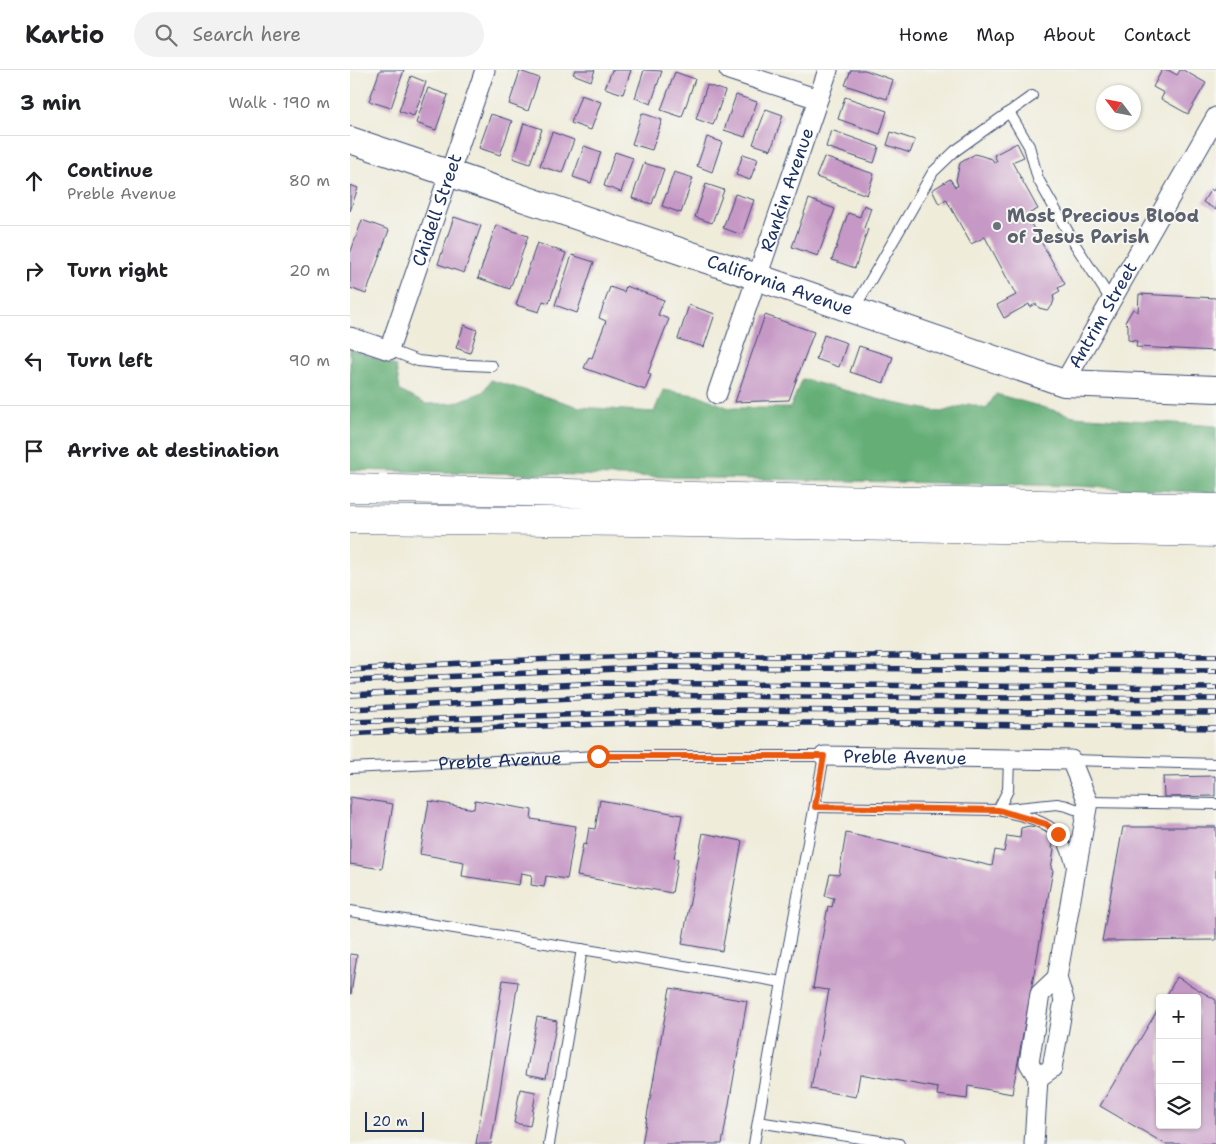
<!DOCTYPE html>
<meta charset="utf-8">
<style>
:root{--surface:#fff;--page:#f2f2f2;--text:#202124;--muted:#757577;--line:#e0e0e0}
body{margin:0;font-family:"Shantell Sans",sans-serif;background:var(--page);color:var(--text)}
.controls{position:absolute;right:15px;bottom:15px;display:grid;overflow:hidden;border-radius:5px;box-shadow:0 1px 4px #0004}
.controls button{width:45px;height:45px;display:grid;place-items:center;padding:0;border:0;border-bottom:1px solid var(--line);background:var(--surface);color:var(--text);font:25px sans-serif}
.compass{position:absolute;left:746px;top:15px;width:45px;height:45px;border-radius:50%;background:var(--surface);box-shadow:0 1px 4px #0004;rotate:302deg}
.scale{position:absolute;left:15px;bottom:12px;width:59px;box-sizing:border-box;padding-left:5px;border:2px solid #1b2f5e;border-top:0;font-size:14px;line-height:18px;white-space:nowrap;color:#1b2f5e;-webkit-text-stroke:4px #f6f6f2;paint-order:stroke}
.stop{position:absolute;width:15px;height:15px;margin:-11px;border:4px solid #ea580c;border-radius:50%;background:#fff}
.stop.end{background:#ea580c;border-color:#fff;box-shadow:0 1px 5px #0008}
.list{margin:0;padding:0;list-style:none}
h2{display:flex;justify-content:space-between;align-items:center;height:65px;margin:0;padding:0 20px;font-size:21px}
h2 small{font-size:16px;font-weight:400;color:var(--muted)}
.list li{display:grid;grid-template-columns:32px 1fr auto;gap:15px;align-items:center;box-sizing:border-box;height:90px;padding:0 20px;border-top:1px solid var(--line)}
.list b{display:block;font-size:19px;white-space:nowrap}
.list p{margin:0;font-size:16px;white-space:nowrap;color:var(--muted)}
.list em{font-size:16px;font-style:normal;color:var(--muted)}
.icon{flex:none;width:28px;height:28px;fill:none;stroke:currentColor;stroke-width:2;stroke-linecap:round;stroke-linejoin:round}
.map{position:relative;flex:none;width:866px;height:1074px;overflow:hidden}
header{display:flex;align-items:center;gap:30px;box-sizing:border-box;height:70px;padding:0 25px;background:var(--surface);border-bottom:1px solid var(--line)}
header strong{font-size:24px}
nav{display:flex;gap:28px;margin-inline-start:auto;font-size:18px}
.search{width:350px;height:45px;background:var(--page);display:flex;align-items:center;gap:12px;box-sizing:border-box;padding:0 18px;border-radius:28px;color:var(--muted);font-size:19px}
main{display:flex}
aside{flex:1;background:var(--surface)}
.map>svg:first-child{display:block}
</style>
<header>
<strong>Kartio</strong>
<div class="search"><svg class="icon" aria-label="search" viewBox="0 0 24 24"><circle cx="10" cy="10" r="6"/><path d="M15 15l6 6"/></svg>Search here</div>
<nav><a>Home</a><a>Map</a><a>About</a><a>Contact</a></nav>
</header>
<main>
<aside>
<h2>3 min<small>Walk · 190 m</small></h2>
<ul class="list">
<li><svg class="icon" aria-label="ahead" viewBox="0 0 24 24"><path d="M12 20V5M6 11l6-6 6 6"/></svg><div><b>Continue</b><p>Preble Avenue</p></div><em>80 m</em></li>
<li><svg class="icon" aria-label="right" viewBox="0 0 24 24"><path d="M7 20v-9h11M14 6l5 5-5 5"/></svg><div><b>Turn right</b></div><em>20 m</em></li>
<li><svg class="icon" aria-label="left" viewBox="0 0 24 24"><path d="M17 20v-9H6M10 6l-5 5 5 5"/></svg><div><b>Turn left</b></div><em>90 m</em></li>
<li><svg class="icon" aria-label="arrive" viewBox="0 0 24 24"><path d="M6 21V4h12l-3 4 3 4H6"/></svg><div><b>Arrive at destination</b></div></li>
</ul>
</aside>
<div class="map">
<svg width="866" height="1074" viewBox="0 0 866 1074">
<rect width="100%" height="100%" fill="#f6f6f2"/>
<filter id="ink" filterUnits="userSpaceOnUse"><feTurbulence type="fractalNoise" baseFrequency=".02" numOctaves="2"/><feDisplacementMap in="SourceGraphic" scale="10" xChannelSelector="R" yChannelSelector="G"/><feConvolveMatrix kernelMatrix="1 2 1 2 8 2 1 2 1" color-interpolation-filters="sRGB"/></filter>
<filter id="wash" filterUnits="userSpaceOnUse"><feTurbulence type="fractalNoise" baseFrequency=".0096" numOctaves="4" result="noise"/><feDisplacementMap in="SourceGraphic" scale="20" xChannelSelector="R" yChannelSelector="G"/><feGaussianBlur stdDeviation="1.12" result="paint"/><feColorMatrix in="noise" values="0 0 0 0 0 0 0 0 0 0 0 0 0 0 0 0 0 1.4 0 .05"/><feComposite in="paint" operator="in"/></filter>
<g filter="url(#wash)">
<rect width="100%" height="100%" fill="#efecda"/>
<!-- forest -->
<path fill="#65af77" stroke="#406f6a" d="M0 279 46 296 50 321 76 334 104 333 133 322 141 310 230 337 304 342 313 320 351 326 379 338H440L452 309 539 332 591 342 619 334 636 339 646 324 724 346 866 356V423L724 416 0 400Z"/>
<g id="blocks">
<!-- building -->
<path fill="#c698c5" d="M30 0H54L41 38 19 31Z
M225 0H245L241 11 223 4Z
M262 0H281L273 24 255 18Z
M294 0 312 1 301 34 285 28Z
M501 0H515L543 10 537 29 495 15Z
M812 0H818L827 5 830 0H833L856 13 838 44 811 29 814 23 803 17Z
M170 1 189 8 178 41 159 34Z
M325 2 345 9 332 47 311 40Z
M61 6 76 12 64 46 49 41Z
M357 15 375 21 363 55 346 49Z
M78 18 98 25 86 60 66 53Z
M231 25 251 32 241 60 221 53Z
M386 25 407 32 395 67 374 60Z
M495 27 537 41 530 64 488 49Z
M416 39 433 45 421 80 403 74Z
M292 43 312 50 302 80 282 74Z
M141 44 162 51 150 85 129 78Z
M174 53 192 59 180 94 163 88Z
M481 60 529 77 524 93 476 77Z
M202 62 224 70 212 103 190 96Z
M541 62 565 70 560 83 537 75Z
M357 67 372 72 362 102 347 96Z
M667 73 674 87 662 92 688 139 676 145 715 214 708 218 710 221 703 225 704 230 702 236 697 240 689 238 686 234 680 237 679 234 654 248 647 235 666 225 635 167 621 174 596 129 589 134 582 120 600 109 605 117 608 116 606 110 610 93 625 84 642 89 644 92 647 91 644 85Z
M234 76 251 82 241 113 223 107Z
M265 82 283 88 271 122 254 116Z
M393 84 408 89 400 110 386 105Z
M474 87 524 104 517 125 466 107Z
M294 93 314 99 302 134 282 128Z
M324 102 343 108 331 143 312 136Z
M356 114 374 120 362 153 345 147Z
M0 115 8 118 0 141Z
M866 116V140L853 132 861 119 863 121Z
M385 124 404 130 392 165 373 158Z
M459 129 485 139 468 186 442 177Z
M514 135 521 138 514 158 518 159 505 198 482 190 498 143 510 147Z
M104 147 131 156 114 203 88 194Z
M12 150 39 160 16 224 0 218V184Z
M146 155 178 166 160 219 128 208Z
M187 173 216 183 199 233 193 231 189 242 166 235Z
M222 185 244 192 227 243 205 235Z
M276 216 314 230 308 245 319 249 298 303 301 305 295 320 234 298 239 287 242 288 256 251 249 248 260 217 274 222Z
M789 224 866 228V281L786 277 787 271 778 270V255L775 252 783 239 788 242Z
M339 235 365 244 354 277 328 269Z
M415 245 464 262 439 330 385 332Z
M114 255 127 260 120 283 106 278Z
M474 265 497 273 489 297 466 289Z
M509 276 543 287 534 313 500 302Z
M865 706V726L814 727 813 707Z
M0 727 43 734 32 799 0 794Z
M125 730 182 740 181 749 226 756 217 809 196 806 194 817 181 815 182 805 171 803 169 815 112 806 114 792 70 784 79 731 124 739Z
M250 730 332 745 324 788 328 789 322 823 227 806 233 774 236 775 239 758 245 759Z
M679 756 686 757 699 764 704 770 702 778 704 779 701 799 703 800 662 1024 618 1016 617 1029 587 1025 588 1018 510 1004 506 1027 461 1019 479 920 463 918 478 836 482 837 484 828 475 826 480 804 489 805 496 763 642 796 645 780 654 782 657 766 670 768 671 758Z
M773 757H866V870L752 871Z
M353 763 392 771 372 881 332 874Z
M0 884 7 885 1 924H0Z
M827 907 866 930V1074H815L750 1036 810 936V1055H847V928H815Z
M153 910 168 912 141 1074H126Z
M320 918 397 931 372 1074H292Z
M187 947 207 951 196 1008 176 1004Z
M170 1019 186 1022 180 1056 164 1053Z"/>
</g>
</g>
<g filter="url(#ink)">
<use href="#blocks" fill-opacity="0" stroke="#3b4b71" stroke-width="1"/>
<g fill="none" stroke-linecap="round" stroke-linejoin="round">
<defs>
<g id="lane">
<path d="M659 42 679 76 688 109 726 176 761 230"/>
<path d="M504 239 583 102 605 81 682 26"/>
<path d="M39 280 68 291 96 294 142 296"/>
<path d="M721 690 866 694"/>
<path id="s1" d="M0 698 248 686H474L432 912 404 1074"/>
<path d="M738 732 866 734"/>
<path d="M465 737 648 740 658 720 659 689"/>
<path d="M657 739 707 734 717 736 736 743"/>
<path d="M648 740C667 745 693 748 707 763 716 772 719 788 723 799"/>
<path d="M0 841 432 912"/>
<path d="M408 1052 549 1074"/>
<path d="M199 1074 232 879"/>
</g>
<g id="street">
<path d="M379 0 468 29"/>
<path id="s2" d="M0 267 39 280 135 0"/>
<path id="s3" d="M714 313 866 47"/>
<path id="s4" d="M367 324 478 0"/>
<path id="s5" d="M474 686 721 690 738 732 707 908 714 930 702 998 688 1008"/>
<path d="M684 1074 688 1008 679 993 690 924 707 908"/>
</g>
<g id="secondary">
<path id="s6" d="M0 70 407 207 714 313 866 319"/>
</g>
<path id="highway" d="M0 418 866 438
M0 449 283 452 866 463"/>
</defs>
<!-- lane casing -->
<use href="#lane" stroke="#3b4b71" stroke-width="12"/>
<!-- street casing -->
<use href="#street" stroke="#3b4b71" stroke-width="21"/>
<!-- secondary casing -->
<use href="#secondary" stroke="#3b4b71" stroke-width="28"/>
<!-- highway casing -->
<use href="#highway" stroke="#3b4b71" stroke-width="29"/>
<!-- lane -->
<use href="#lane" stroke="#fff" stroke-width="10"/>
<!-- street -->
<use href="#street" stroke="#fff" stroke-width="19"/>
<!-- secondary -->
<use href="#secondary" stroke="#fff" stroke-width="26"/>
<!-- highway -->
<use href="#highway" stroke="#fff" stroke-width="28"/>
<defs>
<path id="rail" d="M0 600 128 592 285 586H866
M0 611 312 597 866 601
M0 625 250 613 866 618
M0 639 283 625 454 627 866 629
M0 652 364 640 866 643
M0 664 62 660 285 653H558L866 658"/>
</defs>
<!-- rail casing -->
<use href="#rail" stroke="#1b2f5e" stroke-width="5.5"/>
<!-- rail -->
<use href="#rail" stroke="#f6f6f2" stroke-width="4" stroke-dasharray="11" stroke-linecap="butt"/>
</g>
</g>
<g fill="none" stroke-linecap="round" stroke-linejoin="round" filter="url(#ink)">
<!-- route -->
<path stroke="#ea580c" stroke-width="6" d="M248 686H474L465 737 648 740 696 754 708 764"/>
</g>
<!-- markers -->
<circle fill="#6b7280" stroke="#f6f6f2" stroke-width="2" cx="647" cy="156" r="5"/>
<g text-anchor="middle" stroke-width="4" stroke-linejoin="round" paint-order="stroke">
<!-- street labels -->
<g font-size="18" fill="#1b2f5e" stroke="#f6f6f2">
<text dy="6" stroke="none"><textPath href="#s4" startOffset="216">Rankin Avenue</textPath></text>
<text dy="6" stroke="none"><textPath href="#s2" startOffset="189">Chidell Street</textPath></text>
<text dy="6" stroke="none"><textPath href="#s6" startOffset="454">California Avenue</textPath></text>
<text dy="6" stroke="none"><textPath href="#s3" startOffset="78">Antrim Street</textPath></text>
<text dy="6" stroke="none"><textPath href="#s5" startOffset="81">Preble Avenue</textPath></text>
<text dy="6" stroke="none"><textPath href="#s1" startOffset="150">Preble Avenue</textPath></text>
</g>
<!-- worship labels -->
<g font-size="18" font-weight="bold" fill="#5b616d" stroke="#f6f6f2" text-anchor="start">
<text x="657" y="152">Most Precious Blood<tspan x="657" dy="21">of Jesus Parish</tspan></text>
</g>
</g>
</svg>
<div class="controls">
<button>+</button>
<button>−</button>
<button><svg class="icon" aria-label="layers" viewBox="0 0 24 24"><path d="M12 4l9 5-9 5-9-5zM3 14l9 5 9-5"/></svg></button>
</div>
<svg class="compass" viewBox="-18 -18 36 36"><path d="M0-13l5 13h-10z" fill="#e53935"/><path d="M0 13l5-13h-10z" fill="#757577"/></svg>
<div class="scale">20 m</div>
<div class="stop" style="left:248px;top:686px"></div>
<div class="stop end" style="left:708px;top:764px"></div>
</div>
</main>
